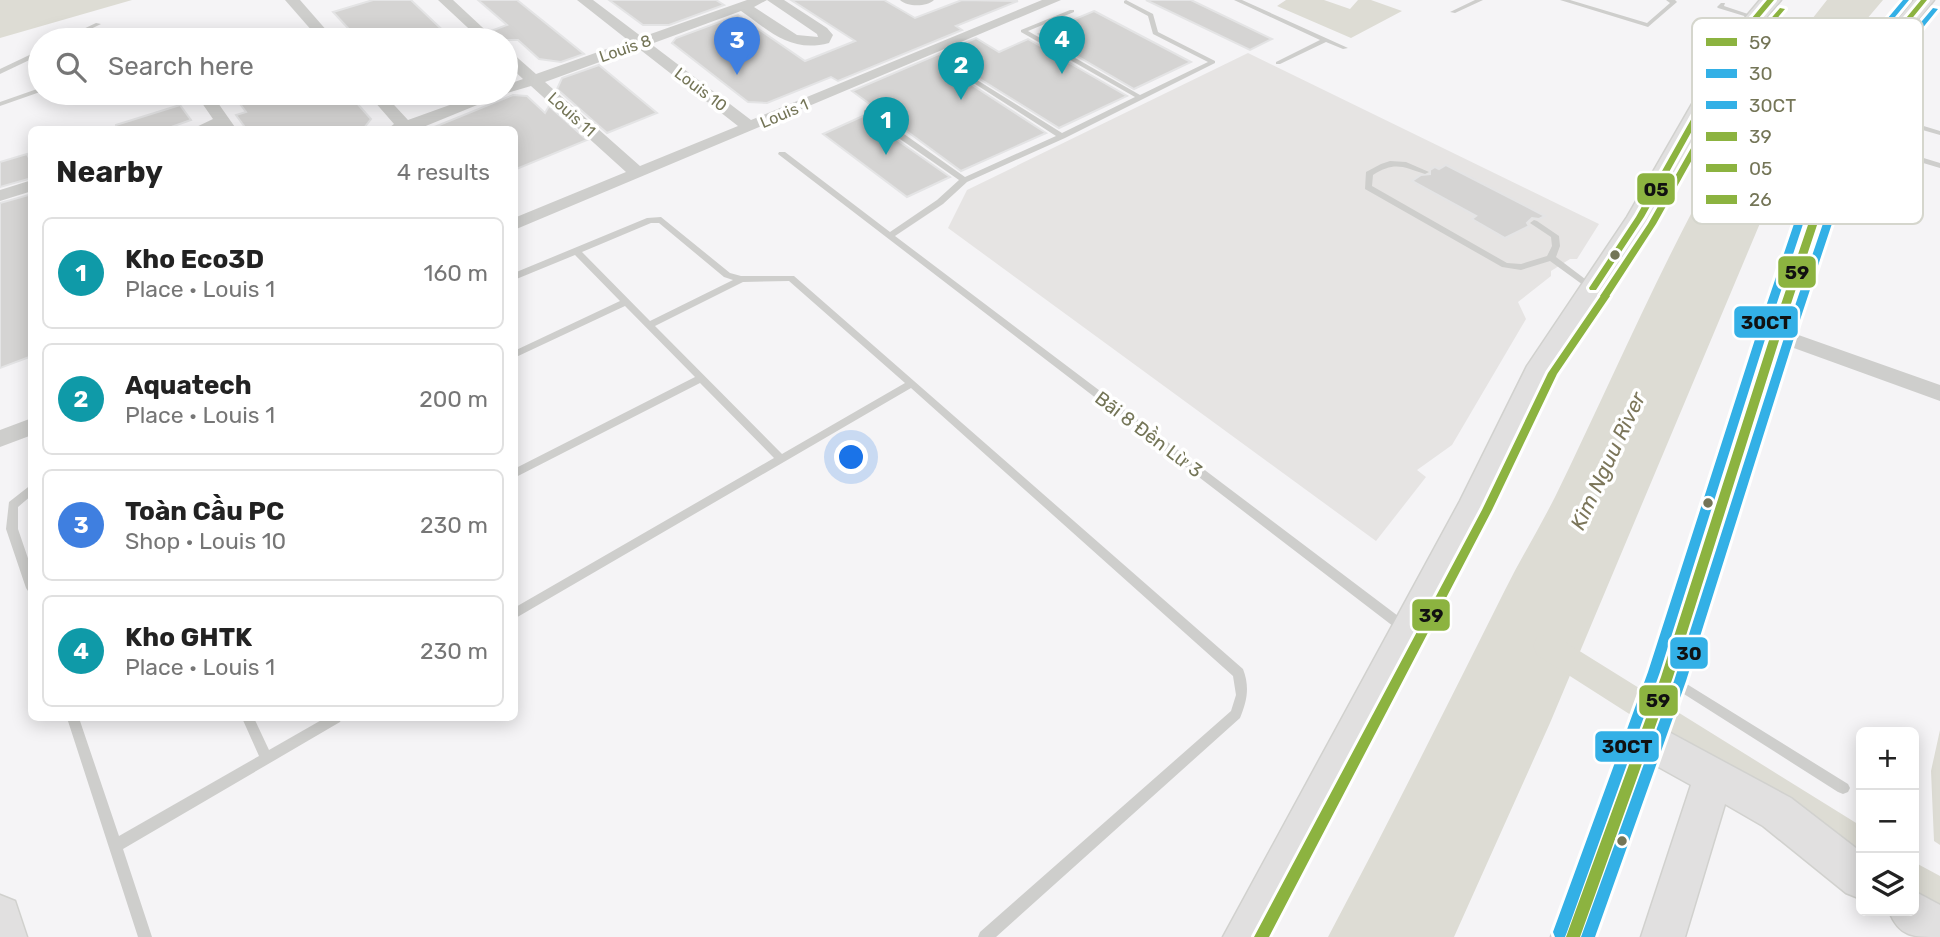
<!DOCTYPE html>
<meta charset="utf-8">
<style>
:root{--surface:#fff;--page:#f2f2f2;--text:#222;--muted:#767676;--line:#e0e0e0;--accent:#5b5b53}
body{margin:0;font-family:Rubik,sans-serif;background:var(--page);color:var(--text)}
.controls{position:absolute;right:21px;bottom:21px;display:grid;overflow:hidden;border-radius:10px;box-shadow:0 4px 18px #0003}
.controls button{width:63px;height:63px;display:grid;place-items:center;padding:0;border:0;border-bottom:2px solid var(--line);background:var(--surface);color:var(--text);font:35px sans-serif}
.you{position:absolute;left:852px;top:458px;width:24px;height:24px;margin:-18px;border:5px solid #fff;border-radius:50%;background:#1a73e8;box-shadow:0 0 0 10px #1a73e833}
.badge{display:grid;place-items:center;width:46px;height:46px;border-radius:50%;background:var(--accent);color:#fff;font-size:23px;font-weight:700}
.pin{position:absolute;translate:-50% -58px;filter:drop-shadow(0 2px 4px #0008)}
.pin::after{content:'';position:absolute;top:37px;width:24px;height:21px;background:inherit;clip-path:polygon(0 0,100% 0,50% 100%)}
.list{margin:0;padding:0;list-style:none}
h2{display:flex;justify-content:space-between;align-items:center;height:91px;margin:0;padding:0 28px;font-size:30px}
h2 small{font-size:23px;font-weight:400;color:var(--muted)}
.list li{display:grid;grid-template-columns:46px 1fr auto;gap:21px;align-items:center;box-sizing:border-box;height:112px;margin:0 14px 14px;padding:0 14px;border:2px solid var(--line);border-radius:10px}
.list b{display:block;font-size:26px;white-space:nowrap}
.list p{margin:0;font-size:23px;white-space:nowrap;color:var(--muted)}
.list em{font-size:23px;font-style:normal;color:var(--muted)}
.icon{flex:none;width:38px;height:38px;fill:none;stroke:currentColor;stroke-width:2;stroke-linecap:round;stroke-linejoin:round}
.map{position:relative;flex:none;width:1940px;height:937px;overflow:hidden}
.search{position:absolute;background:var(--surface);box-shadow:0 4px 18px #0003;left:28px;top:28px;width:490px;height:77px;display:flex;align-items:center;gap:18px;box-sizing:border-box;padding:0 24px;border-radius:38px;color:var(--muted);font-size:26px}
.panel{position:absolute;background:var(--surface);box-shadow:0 4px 18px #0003;left:28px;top:126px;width:490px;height:595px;border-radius:10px}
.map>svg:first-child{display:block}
</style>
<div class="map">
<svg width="1940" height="937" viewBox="0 0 1940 937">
<rect width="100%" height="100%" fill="#f5f4f6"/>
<!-- built -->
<path fill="#e6e4e3" d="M1248 53 1599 224 1577 259H1570L1551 271V276L1518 302 1526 319 1452 445 1417 470 1426 477 1376 541 948 228 967 190Z"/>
<!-- water -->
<path fill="#dddcd4" d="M0 0H132L0 38Z
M1286 0H1324L1350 9 1358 0H1371L1402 11 1351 38 1277 6Z
M1827 0H1883L1833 59 1812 90 1779 178 1550 723 1454 937H1328C1389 822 1447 706 1505 590 1521 558 1540 527 1556 495 1638 327 1708 148 1827 0Z
M1940 730V845L1934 841 1931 771Z"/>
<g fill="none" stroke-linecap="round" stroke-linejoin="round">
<!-- canal -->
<path fill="#dddcd4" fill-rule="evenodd" d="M1547 634 1557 637 1861 826V860L1850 855 1537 655 1533 646 1537 637Z
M1914 862 1940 876V912L1914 897Z"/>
</g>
<!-- building -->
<path fill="#d5d4d3" stroke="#e4e4e5" stroke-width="2" d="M373 0H411L453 40H359L333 12Z
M478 0H517L584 54 561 62 539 59 518 40H499L491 31 507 25Z
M609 0H716L724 5 669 25H643Z
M791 0H884L915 18 962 0 1018 1 956 26 962 30 838 81 831 77 767 103 748 102 672 43 676 38 738 15 805 61 855 41Z
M1146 0H1191L1272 39 1250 50Z
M1094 11 1191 62 1134 89 1039 34Z
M976 38 999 52 1028 39 1127 96 1059 128 949 60H942L943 66 1046 133 961 171 852 91Z
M599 65 657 113 607 133 557 89 562 78Z
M232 93H275L280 100 304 93H348L371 119 364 128 358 130H247L236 115 246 112Z
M513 95 527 96 545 113 549 106 587 140 514 170V130H427Z
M180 105 191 120 163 130H117L116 125Z
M863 116 950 177 907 197 823 134Z
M27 154 32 164V178L0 187V162Z
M1446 165 1545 216 1539 219 1532 218 1527 223 1529 226 1505 238 1472 219 1476 216 1412 181 1421 175 1430 174V170L1435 167 1439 169Z
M32 194V356L0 368V203Z"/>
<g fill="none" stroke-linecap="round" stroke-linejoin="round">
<defs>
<path id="secondary" d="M1760 0H1781L1753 33 1653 217 1555 368 1491 503 1268 937H1223L1460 501 1527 366 1627 217 1734 31Z
M1914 0H1934L1886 60 1863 107 1667 731 1791 798 1861 852V899L1846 893 1763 826 1725 804 1685 937H1641L1691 785 1655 765 1595 937H1551L1649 677 1762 334 1841 107 1866 58Z
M1914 891 1940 905V937C1913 937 1899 937 1889 911H1914Z
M0 895 15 901 27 937H0Z"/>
</defs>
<!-- secondary casing -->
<use href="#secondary" stroke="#d1d1ce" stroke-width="3"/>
<!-- lane -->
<path fill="#cececc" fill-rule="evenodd" d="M1126 0 1153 14 1158 32 1215 61V63L1065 138 967 182 943 204 895 236 1410 625 1412 629 1410 633 1406 634 1402 633 778 154 779 152H785L890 232 937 200 959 180 864 114V110H870L965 177 1056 136 944 64V62H948L1062 133 1135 97 1021 32V30L1070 10H1074V12L1028 31 1140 95 1208 62 1153 34 1148 16 1124 3V1Z
M1234 0H1242L1348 48 1343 49 1326 42 1280 64H1276V62L1320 40Z
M1475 0H1483L1455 13 1450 12Z
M1560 0H1570L1647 23 1670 3 1666 0H1675L1677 2 1648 27Z
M1721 3H1725L1724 6 1757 17 1754 19 1718 8 1717 7Z
M96 23 101 24 68 40H60Z
M40 50V55L0 74V69Z
M40 88V92L0 106V102Z
M1849 105H1855L1940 131V135L1849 109Z
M1839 134H1845L1940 163V168L1839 138Z
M1390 161 1406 162 1429 172 1425 174C1403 167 1395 161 1373 175L1372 186 1507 263 1521 264 1547 256 1552 246 1551 237 1530 223 1534 220 1537 221 1559 236 1560 246 1556 257 1597 288 1596 290H1590L1550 261 1521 270 1502 267 1365 189 1366 172 1381 164Z
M661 217 730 273 741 276H794L1243 669C1250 687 1247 701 1240 718L996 937H978L980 932 1231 711 1236 695 1233 676 911 388 514 619V608L774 458 700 383 514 478V469L695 377 625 306 514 358V351L620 301 575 255 514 280V273L647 218ZM651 223H659L724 277 733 280 650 321 582 252ZM789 281 905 383 782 454 655 326 743 282Z
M32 484V495L18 507V529L32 570V593L28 591 26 588 6 529 9 502Z
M1669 673 1848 784 1850 788 1848 792 1843 794 1838 792 1665 682 1663 678 1665 674Z
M67 718H79L119 836 259 756 242 718H254L269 750 325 718H342L340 722 123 849 152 937H138Z"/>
<!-- street -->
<path fill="#cececc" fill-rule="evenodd" d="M285 0H300L335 40H320Z
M438 0H453L496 40H481Z
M577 0H593L642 37 747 0H784L827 28 833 35 829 43C791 53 771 32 741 11L651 44 751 120 1042 0H1061L514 230V218L626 172 531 86 504 94 416 130H386L394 124 367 93H383L408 120 483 93H506V85L523 79 506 63V51L511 52 536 74 629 41ZM767 0 817 34 818 37 797 35 754 7ZM638 48 738 126 640 166 545 82Z
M900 0H934C927 7 907 7 900 0Z
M1754 13 1881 55 1884 58 1881 61H1871L1749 20 1747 17 1749 14Z
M195 93H211L237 130H190L213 119Z
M32 180V191L0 201V190Z
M1776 327 1940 385V401L1769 339 1766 334 1769 329Z
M32 418V435L0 447V430Z"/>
<!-- secondary -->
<use href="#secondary" fill="#e1e0e0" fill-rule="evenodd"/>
<defs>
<path id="bus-1" d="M1921 0H1927L1879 59 1856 107 1781 334 1673 677 1580 937H1566L1661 677 1771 334 1848 107 1873 58Z"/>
<path id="bus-2" d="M1933 8 1938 9 1891 67 1869 112 1794 338 1686 681 1595 937H1581L1674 681 1784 338 1861 112 1884 66Z"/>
<path id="bus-3" d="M1903 0H1909L1867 51 1843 103 1768 330 1660 672 1567 932 1565 937H1555L1553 932 1648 672 1758 330 1835 103 1861 50Z"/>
<path id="bus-4" d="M1605 293 1610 296 1557 374 1492 510 1269 937H1254L1482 510 1548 373 1602 294Z"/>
<path id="bus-5" d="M1767 0H1774L1747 32 1644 217 1596 290H1590L1589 288 1636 217 1741 31Z"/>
<path id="bus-6" d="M1780 8 1785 9 1759 40 1656 224 1608 298H1602L1600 296 1648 224 1753 39Z"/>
</defs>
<!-- bus-1 casing -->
<use href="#bus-1" stroke="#fff" stroke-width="6"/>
<!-- bus-2 casing -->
<use href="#bus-2" stroke="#fff" stroke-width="6"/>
<!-- bus-3 casing -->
<use href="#bus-3" stroke="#fff" stroke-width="6"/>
<!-- bus-4 casing -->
<use href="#bus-4" stroke="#fff" stroke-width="6"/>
<!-- bus-5 casing -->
<use href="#bus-5" stroke="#fff" stroke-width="6"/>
<!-- bus-6 casing -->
<use href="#bus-6" stroke="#fff" stroke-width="6"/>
<!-- bus-1 -->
<use href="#bus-1" fill="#8cb340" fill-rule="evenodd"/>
<!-- bus-2 -->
<use href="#bus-2" fill="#33b0e6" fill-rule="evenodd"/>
<!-- bus-3 -->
<use href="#bus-3" fill="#33b0e6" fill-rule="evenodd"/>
<!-- bus-4 -->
<use href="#bus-4" fill="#8cb340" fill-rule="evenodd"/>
<!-- bus-5 -->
<use href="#bus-5" fill="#8cb340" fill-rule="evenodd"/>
<!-- bus-6 -->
<use href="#bus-6" fill="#8cb340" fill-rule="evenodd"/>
</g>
<!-- markers -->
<g fill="#747557" stroke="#fff" stroke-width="2.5">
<circle cx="1615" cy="255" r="6"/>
<circle cx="1708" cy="503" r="6"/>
<circle cx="1622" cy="841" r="6"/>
</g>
<g text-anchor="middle" stroke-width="7" stroke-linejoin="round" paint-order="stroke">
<!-- far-street labels -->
<g font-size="16" fill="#747557" stroke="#fff">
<text transform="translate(625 48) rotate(-19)" y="6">Louis 8</text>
<text transform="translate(701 89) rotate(37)" y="6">Louis 10</text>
<text transform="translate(784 113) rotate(-23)" y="6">Louis 1</text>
<text transform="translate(572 114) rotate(42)" y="6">Louis 11</text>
</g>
<!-- street labels -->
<g font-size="19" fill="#747557" stroke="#fff">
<text transform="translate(1149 434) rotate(37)" y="7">Bãi 8 Đền Lừ 3</text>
</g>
<!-- water labels -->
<g font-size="21" font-style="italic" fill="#7c765a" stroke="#fff">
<text transform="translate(1608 461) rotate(-65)" y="7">Kim Nguu River</text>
</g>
</g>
<!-- legend -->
<rect x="1692" y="18" width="231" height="206" rx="10" fill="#fff" stroke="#d5d6cd" stroke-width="2"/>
<rect x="1706" y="38" width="31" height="8" fill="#8cb340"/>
<rect x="1706" y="69" width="31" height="9" fill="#33b0e6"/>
<rect x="1706" y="101" width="31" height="8" fill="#33b0e6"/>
<rect x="1706" y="132" width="31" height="9" fill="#8cb340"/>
<rect x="1706" y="164" width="31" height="8" fill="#8cb340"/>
<rect x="1706" y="195" width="31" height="9" fill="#8cb340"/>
<g font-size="19" fill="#747557">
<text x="1749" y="49">59</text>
<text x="1749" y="80">30</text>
<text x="1749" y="112">30CT</text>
<text x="1749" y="143">39</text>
<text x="1749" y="175">05</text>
<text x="1749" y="206">26</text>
</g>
<g stroke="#fff" stroke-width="2.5">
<rect x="1636" y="172" width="40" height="34" rx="7" fill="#8cb340"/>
<rect x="1777" y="255" width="40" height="34" rx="7" fill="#8cb340"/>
<rect x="1733" y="305" width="66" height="34" rx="7" fill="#33b0e6"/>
<rect x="1411" y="598" width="40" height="34" rx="7" fill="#8cb340"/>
<rect x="1669" y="636" width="40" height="34" rx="7" fill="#33b0e6"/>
<rect x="1638" y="684" width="41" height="33" rx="7" fill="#8cb340"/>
<rect x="1594" y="730" width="66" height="33" rx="7" fill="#33b0e6"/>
</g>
<g font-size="19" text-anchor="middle" font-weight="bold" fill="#111">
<text x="1656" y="196">05</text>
<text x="1797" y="279">59</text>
<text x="1766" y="329">30CT</text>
<text x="1431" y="622">39</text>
<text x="1689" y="660">30</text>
<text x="1658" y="707">59</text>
<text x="1627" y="753">30CT</text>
</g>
</svg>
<div class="controls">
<button>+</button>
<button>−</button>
<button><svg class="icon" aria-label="layers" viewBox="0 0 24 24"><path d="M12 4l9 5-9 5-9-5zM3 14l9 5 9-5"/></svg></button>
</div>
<div class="you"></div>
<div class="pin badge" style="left:886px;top:155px;background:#0f9aa8">1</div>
<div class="pin badge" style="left:961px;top:100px;background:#0f9aa8">2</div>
<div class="pin badge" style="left:737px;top:75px;background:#3f7fe0">3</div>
<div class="pin badge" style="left:1062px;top:74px;background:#0f9aa8">4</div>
<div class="search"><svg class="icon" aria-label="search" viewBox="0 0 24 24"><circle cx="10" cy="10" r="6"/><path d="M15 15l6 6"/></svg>Search here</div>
<section class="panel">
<h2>Nearby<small>4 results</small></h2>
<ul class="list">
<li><span class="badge" style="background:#0f9aa8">1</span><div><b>Kho Eco3D</b><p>Place · Louis 1</p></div><em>160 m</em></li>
<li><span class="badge" style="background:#0f9aa8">2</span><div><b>Aquatech</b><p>Place · Louis 1</p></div><em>200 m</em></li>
<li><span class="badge" style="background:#3f7fe0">3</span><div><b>Toàn Cầu PC</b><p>Shop · Louis 10</p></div><em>230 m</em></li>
<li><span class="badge" style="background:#0f9aa8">4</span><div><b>Kho GHTK</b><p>Place · Louis 1</p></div><em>230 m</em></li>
</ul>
</section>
</div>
